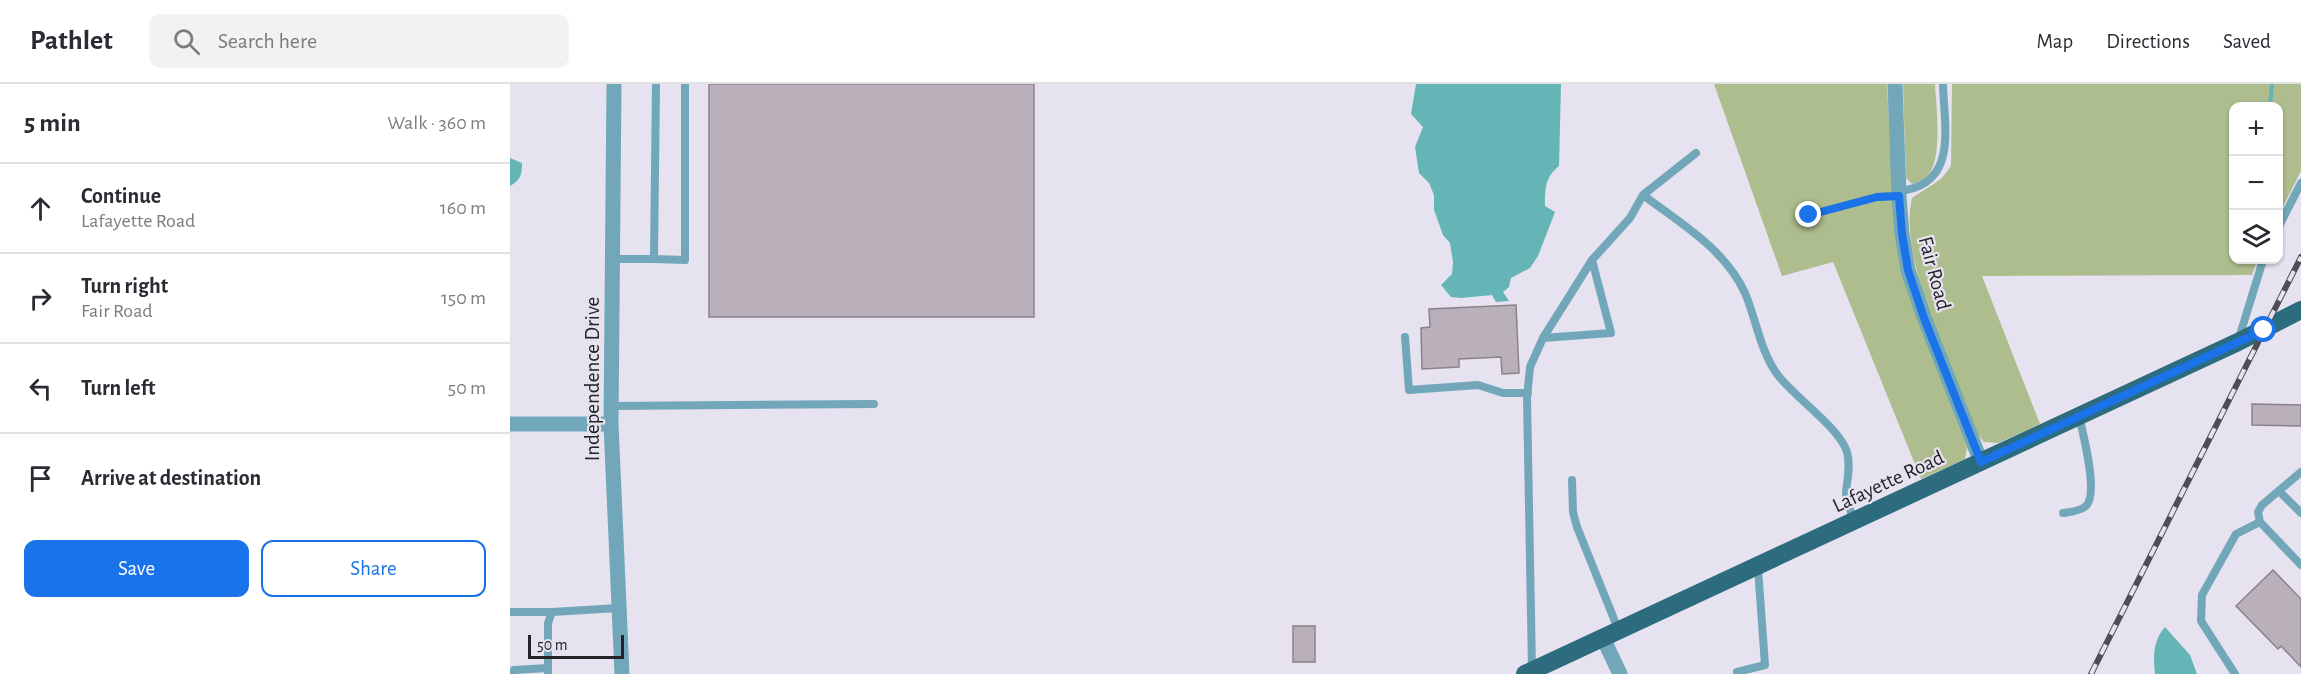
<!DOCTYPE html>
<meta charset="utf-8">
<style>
:root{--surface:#fff;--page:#f2f2f3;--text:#2b2b33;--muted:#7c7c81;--line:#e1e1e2;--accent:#1a73e8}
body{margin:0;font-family:"Alegreya Sans",sans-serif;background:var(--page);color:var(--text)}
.controls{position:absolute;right:18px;top:18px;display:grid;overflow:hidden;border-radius:12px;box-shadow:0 2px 4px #0004}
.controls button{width:54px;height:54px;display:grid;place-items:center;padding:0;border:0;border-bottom:2px solid var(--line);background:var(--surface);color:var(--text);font:30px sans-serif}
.scale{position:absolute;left:18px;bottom:15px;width:96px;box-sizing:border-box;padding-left:6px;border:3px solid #232227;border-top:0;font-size:16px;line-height:21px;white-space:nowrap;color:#232227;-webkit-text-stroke:4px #e6e2ef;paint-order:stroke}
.stop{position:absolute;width:18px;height:18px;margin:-14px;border:4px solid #1a73e8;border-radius:50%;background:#fff}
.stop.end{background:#1a73e8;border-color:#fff;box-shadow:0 2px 6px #0008}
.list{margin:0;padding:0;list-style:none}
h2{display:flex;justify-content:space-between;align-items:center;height:78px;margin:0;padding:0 24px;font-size:26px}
h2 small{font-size:20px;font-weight:400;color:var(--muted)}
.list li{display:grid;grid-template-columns:39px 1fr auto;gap:18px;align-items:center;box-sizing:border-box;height:90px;padding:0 24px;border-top:2px solid var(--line)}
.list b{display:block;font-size:22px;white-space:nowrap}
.list p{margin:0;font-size:20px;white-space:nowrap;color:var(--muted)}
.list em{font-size:20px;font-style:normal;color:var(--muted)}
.actions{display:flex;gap:12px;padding:18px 24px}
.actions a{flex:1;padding:14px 0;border:2px solid var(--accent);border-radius:12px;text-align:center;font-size:21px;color:var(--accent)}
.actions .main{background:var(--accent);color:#fff}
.icon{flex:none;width:33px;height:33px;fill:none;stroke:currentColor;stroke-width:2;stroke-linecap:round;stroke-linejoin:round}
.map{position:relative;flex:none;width:1791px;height:590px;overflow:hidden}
header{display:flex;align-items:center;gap:36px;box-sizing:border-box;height:84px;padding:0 30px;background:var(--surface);border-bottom:2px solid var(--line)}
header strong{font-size:28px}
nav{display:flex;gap:33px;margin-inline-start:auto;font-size:21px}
.search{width:420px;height:54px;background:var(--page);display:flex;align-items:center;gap:15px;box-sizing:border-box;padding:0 21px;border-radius:12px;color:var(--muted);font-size:22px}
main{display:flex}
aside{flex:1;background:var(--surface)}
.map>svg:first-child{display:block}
</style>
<header>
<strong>Pathlet</strong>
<div class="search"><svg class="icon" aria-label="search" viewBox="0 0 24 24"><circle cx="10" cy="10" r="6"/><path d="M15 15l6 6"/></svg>Search here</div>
<nav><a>Map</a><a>Directions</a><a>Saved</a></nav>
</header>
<main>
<aside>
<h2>5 min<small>Walk · 360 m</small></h2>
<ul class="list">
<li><svg class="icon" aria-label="ahead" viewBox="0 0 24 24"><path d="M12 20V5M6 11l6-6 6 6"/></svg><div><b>Continue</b><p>Lafayette Road</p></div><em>160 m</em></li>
<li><svg class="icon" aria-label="right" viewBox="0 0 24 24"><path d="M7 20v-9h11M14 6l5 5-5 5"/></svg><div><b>Turn right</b><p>Fair Road</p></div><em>150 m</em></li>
<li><svg class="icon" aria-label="left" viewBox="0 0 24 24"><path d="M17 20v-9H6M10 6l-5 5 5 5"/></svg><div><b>Turn left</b></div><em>50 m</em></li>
<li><svg class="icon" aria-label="arrive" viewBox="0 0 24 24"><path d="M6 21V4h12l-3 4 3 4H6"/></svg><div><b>Arrive at destination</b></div></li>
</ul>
<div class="actions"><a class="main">Save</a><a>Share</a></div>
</aside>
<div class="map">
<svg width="1791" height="590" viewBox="0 0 1791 590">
<rect width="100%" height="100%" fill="#e6e2ef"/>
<!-- green -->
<path fill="#aebd8d" d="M1204 0H1377L1380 60 1419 265 1455 358 1457 364 1455 375 1411 395 1323 178 1272 192Z
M1393 0H1425C1426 22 1433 74 1418 91 1414 96 1408 98 1402 100L1396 94Z
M1442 0H1791V87L1769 131 1768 22H1724V176H1747L1742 191 1472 192 1530 340 1488 359 1474 358 1467 350C1445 292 1387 173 1402 114 1417 103 1432 99 1441 81Z"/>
<!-- water -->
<path fill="#65b5b6" d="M906 0H1051L1049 82C1035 93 1035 105 1035 122L1045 128 1028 172 1020 184 1001 194 999 203 993 208 999 217 986 218 982 211 951 214 941 213 931 201 942 190 943 178 940 159 933 151 924 126V111L919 99 909 89 905 63 913 43 901 30Z
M0 74 12 79C12 90 11 96 0 102Z
M1655 543 1680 571 1687 590H1645C1643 572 1643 557 1655 543Z"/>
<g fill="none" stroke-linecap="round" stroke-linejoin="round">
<!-- stream -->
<path stroke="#65b5b6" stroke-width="4" d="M1760 22 1762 0"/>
</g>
<!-- building -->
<path fill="#bab0ba" stroke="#8b818b" stroke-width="1.5" d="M199 0H524V233H199Z
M1006 221 1009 289 992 290 991 273 949 275V283L912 285 911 244 920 243 919 225Z
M1742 320 1791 321V342L1742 341Z
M1763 486 1791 515V583L1771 562 1768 565 1726 522Z
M783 542H805V578H783Z"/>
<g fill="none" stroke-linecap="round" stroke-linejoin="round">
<!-- lane -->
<path stroke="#71a7b8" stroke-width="8" d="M146 0 144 175 175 176V0
M1389 107C1449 101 1434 43 1433 0
M1133 111C1170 139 1215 165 1235 209 1246 235 1250 266 1267 290 1284 313 1329 343 1337 368 1341 382 1337 396 1336 409 1336 418 1341 427 1344 436
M1299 131 1367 113 1389 112
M1768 144 1791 99
M103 175H144
M895 253 899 306 968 301 993 309H1018
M1033 254 1101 249 1082 176
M1729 254 1753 176
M101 322 364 320
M1062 396 1063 428 1067 443 1108 545
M1769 407 1791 429
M1553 429C1560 428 1571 427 1576 422 1589 409 1573 350 1569 332
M1750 438 1791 481
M0 528H42
M1022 585 1017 314 1020 283 1033 254 1082 176 1120 134 1133 111 1186 69
M1227 588 1255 581 1248 484
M4 590V586L38 584
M38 590V539L42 528 108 524
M1725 590 1691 537 1692 511 1726 450 1750 438 1748 428 1752 421 1791 388"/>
<!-- street -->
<path stroke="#71a7b8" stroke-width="15" d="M104 0 101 340 112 590
M1385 0 1389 112 1392 150 1398 186 1414 233 1471 378
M0 340H101
M1093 554 1110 590"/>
<!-- primary -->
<path stroke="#2c6c7e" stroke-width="18" d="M1015 590 1728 258 1791 226"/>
<defs>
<path id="rail" d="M1581 590 1791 173"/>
</defs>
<!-- rail casing -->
<use href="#rail" stroke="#4f4e55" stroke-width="6"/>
<!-- rail -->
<use href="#rail" stroke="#e6e2ef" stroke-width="4" stroke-dasharray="11" stroke-linecap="butt"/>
</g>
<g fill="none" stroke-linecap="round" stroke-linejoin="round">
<!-- route -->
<path stroke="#1a73e8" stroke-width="8" d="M1299 131 1367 113 1389 112 1392 150 1398 186 1414 234 1471 378 1754 246"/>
</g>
<g text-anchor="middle" stroke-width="4.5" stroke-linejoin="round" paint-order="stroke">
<!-- street labels -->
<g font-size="21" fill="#232227" stroke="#e6e2ef">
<text transform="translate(1425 189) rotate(75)" y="7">Fair Road</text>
<text transform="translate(82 295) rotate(-90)" y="7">Independence Drive</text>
<text transform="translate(1378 397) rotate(-25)" y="7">Lafayette Road</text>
</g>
</g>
</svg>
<div class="controls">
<button>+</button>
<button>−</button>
<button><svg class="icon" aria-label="layers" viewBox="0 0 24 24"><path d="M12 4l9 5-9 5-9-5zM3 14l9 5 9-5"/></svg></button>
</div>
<div class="scale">50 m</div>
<div class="stop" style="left:1754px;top:246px"></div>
<div class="stop end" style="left:1299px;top:131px"></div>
</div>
</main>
